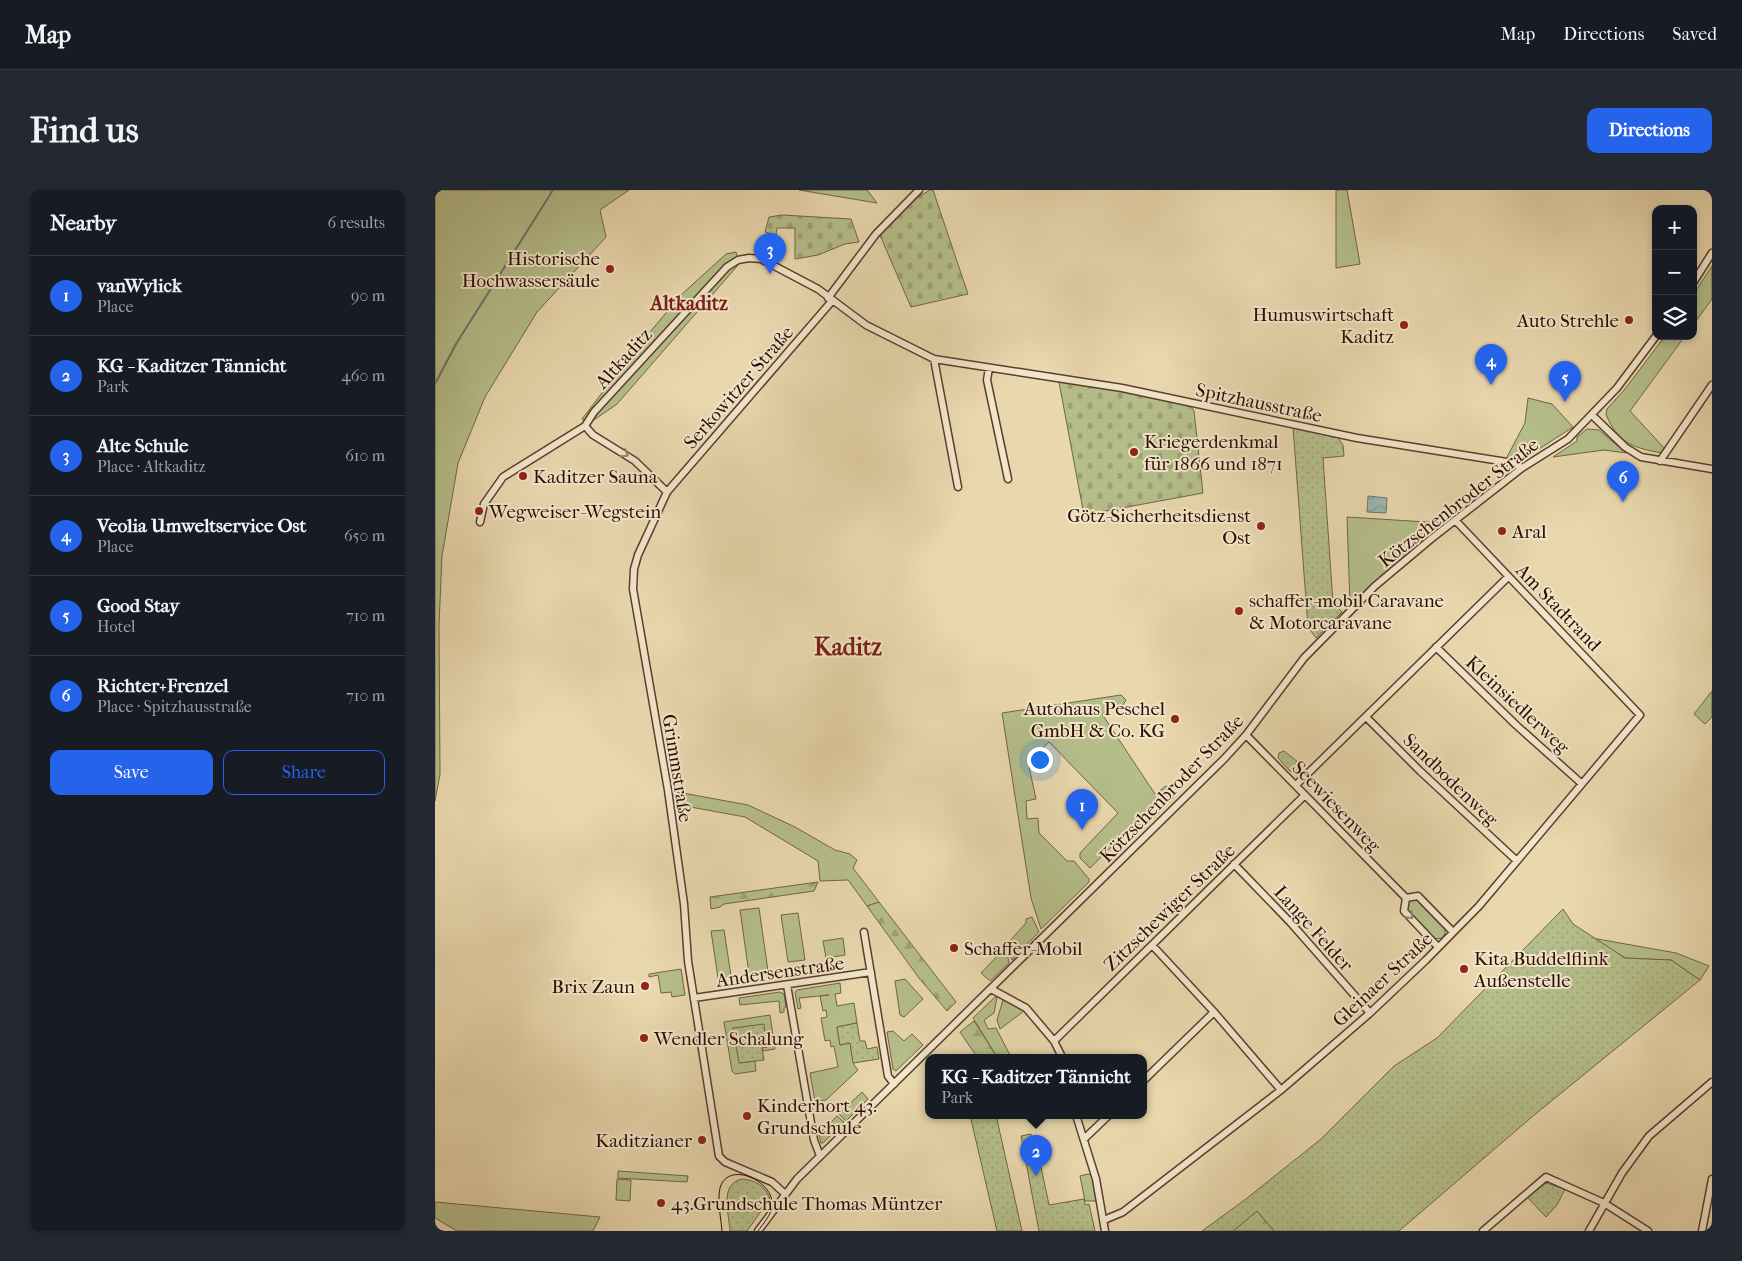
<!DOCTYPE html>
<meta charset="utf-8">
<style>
:root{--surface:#171b24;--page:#242831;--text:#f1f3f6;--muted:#9ea1a6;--line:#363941;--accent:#2563eb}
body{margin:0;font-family:"IM FELL French Canon",serif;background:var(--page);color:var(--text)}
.controls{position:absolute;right:15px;top:15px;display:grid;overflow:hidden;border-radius:10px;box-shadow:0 2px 8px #0003}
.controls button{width:45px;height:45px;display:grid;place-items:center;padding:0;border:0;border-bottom:1px solid var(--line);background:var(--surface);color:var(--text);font:25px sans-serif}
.you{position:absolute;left:604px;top:569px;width:18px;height:18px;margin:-12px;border:4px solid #fff;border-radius:50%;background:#1a73e8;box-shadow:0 0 0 8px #1a73e833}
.badge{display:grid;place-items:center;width:32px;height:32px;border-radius:50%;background:var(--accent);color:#fff;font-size:16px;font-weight:700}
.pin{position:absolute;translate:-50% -41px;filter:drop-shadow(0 1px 2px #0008)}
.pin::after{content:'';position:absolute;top:26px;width:18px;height:15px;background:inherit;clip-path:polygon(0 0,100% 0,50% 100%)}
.popup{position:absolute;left:490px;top:864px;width:222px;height:65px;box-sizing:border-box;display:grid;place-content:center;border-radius:10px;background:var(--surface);filter:drop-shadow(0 1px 4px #0005);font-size:16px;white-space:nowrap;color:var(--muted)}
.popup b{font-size:19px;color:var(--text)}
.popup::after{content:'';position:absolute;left:50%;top:100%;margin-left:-10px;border:10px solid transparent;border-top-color:var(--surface)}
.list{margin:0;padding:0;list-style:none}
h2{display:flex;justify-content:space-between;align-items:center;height:65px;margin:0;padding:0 20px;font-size:21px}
h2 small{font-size:16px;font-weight:400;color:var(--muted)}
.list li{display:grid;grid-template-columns:32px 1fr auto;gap:15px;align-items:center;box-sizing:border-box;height:80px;padding:0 20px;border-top:1px solid var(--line)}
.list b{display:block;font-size:19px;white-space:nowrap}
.list p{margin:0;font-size:16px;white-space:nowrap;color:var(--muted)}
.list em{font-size:16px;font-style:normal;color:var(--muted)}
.actions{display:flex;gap:10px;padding:15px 20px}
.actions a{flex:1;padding:11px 0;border:1px solid var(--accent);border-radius:10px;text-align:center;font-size:18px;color:var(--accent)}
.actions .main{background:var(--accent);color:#fff}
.icon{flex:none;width:28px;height:28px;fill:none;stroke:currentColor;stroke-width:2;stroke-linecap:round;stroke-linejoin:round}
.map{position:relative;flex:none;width:1277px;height:1041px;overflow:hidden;border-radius:10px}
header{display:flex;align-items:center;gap:30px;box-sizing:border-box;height:70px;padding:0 25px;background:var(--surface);border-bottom:1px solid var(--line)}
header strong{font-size:24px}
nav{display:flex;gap:28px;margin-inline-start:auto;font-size:18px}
.intro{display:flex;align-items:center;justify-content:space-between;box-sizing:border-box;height:120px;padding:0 30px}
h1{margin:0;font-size:35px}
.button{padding:12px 22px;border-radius:10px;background:var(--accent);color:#fff;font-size:18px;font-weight:700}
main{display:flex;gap:30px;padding:0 30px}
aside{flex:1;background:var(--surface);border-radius:10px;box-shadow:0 2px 8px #0003}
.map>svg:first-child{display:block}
</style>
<header>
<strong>Map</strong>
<nav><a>Map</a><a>Directions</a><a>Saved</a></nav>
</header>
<div class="intro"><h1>Find us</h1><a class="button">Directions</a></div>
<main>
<aside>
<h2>Nearby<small>6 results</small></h2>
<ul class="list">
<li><span class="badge">1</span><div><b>vanWylick</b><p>Place</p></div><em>90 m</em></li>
<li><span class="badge">2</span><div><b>KG - Kaditzer Tännicht</b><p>Park</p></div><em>460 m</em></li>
<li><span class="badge">3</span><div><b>Alte Schule</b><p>Place · Altkaditz</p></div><em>610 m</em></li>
<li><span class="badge">4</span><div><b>Veolia Umweltservice Ost</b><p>Place</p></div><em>650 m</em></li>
<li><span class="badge">5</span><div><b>Good Stay</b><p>Hotel</p></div><em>710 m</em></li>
<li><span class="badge">6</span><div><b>Richter+Frenzel</b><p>Place · Spitzhausstraße</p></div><em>710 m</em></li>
</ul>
<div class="actions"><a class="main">Save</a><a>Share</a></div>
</aside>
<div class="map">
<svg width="1277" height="1041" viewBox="0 0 1277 1041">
<defs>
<pattern id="forest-firs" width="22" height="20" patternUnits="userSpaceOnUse" patternTransform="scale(1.25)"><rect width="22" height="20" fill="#b5be8b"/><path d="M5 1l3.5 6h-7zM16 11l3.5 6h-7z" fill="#9ca276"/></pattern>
<pattern id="cemetery-stones" width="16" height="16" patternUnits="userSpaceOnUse" patternTransform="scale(1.25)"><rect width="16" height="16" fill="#b5be8b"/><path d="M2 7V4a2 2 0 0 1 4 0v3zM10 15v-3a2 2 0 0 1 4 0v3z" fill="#9ca276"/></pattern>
<pattern id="park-dots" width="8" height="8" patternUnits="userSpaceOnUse" patternTransform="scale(1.25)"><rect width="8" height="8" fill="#b5be8b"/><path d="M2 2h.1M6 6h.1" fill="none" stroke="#9ca276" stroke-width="1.8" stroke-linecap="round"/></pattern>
<pattern id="water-waves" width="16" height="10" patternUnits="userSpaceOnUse" patternTransform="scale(1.25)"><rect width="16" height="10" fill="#99b8b2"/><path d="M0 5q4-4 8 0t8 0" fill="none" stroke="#849d97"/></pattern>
</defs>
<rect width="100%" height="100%" fill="#e9d7ae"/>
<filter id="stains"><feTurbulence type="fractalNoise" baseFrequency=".004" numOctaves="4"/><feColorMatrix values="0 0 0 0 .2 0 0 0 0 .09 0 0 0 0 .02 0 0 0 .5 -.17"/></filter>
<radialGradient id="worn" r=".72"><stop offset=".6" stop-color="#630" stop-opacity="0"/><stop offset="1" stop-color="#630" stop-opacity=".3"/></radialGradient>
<!-- grass -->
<path fill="#b5be8b" stroke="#706446" d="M0 0H194L165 20 171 47 102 122 50 207 23 273 7 366 4 435 5 584 0 611Z
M364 0H432L442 13Z
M901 0H912L925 74 901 78Z
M301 62 304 74 182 214 156 232 147 229 200 160 246 105 291 64Z
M1277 76V109L1258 135V105Z
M1230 146H1250L1195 221 1229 258 1227 263C1199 258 1182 253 1171 224L1172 219 1190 199Z
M1093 208 1117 214 1138 237 1087 270 1072 267 1090 233Z
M1152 239 1164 240 1191 263 1169 260 1118 267 1142 251V247Z
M912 327 1008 333 915 414Z
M1277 501V527L1270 534 1259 524Z
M686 505 691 510 688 515H680L667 524 720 604 731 596 741 605 709 638 705 634H700L655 678 645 668V663L683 623 614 552 593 572 601 609 591 611 592 629 603 628 604 643 632 671H639L654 689V692L606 739 596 708 567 523Z
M242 602 313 615 360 637 400 660 415 664 422 670 418 678 444 712 432 716 413 690 385 691 383 671 310 627 239 614 238 606Z
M978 708 985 710 1010 737V744L1007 748 999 749 972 720 973 709Z
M324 718 333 781 314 784 305 720Z
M363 723 370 770 353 772 346 725Z
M597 727 604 742 577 770 573 753 591 733V729Z
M289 740 296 786 283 788 276 741Z
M408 748 410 765 391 768 388 751Z
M1157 748 1241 763 1274 776 1265 790 1236 770 1190 768Z
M571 757 574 773 555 791 546 783Z
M246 779 250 805 237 807 236 802 226 803 223 785 214 787V784Z
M470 789 488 809 469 827 465 825 460 791Z
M405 793 406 803 400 804 402 816 419 813 422 833 402 837 405 855 415 853 419 875 423 880 391 910 380 912 375 883 403 877 399 856 396 857 395 850 390 851 386 828 392 827 391 820 388 821 385 806 394 805 364 808 366 818 363 819 360 802 362 800Z
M345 802 349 804 351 817 349 818V822L345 823 344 811 305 815 304 808Z
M560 807H562L559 823 549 830 553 839 561 838 576 867H562L538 828Z
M568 810 583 816 589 821 565 839 562 830Z
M335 825 340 859 328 861 327 858 332 857 328 834 304 873 320 871 321 881 300 884 297 881 289 832Z
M458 841 469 851 477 844 488 855 461 881 458 879 452 842Z
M427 902 433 909 411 931 404 924Z
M402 926 409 932 388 953H386L384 944Z
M183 981 253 986 252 992 183 988Z
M653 984 658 985 662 1011H650L645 986Z
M182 989 196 990 195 1011 181 1010Z
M0 1012 165 1027 158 1041H22L0 1028Z"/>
<!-- forest -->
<path fill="url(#forest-firs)" stroke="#706446" d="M383 692 379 701 289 714 285 717 276 719 275 707Z
M444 712 521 812 512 821 484 788 432 716Z
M539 831 562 867H542L525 842Z
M822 1021 839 1041H798Z"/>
<!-- cemetery -->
<path fill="url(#cemetery-stones)" stroke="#706446" d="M495 0H498L533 104 476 117 444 43 476 11Z
M347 25 416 29 424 52 410 54 383 65 360 69V38H342L341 45 330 42 334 27Z
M624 192 687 201 756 216 759 221 768 303 649 325Z"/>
<!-- park -->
<path fill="url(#park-dots)" stroke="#706446" d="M858 237 902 246 908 255 909 266 888 268 898 413 907 422 881 448 873 437Z
M849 561 868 576 867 583 855 581 843 568 844 563Z
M1128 719 1138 734 1190 768 1236 770 1265 790 1098 926 964 1041H839L822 1021 798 1041H767L811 1009 886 949 959 876 1002 848Z
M422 833 425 851H430L432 859 442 857 444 869 418 873 415 853 405 855 402 837Z
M329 834 332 857 327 858 329 870 304 873 298 838Z
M535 925H561L587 1041H562Z
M596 944 598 953H601L614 1015 649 1009 650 1015 654 1014 660 1041H604L586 946Z
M307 989C320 990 331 996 335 1009L312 1041H295C294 1023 284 994 307 989Z
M1111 993 1130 999 1122 1015 1111 1027 1092 1007Z"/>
<!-- water -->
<path fill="url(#water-waves)" stroke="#6d736b" d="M933 306 952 308 951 323 932 322Z"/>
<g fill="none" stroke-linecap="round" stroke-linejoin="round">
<!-- stream -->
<path stroke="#6d736b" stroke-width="2" d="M0 194 21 154 118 0"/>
<defs>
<path id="minor" d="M1258 93 1277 63
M393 108 441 44 484 0
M499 169 523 297
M554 178 552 190 573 289
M1158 226 1190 257 1206 267 1277 279
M150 236 159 222 292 77 303 70 314 68 326 69 383 99 431 135 499 169 687 198 922 248 1078 273 1087 278
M150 236 158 245 200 271 232 302
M1225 271 1277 195
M45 332 49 314 68 287 150 236
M1001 457 1081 535 1146 593
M931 527 985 581 1082 671
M811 545 971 708
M861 595 1073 387
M799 674 855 732 935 823
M429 742 453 886 459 894
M717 755 779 822 846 900
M1003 757 969 721 971 708 983 706 1018 742
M352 795 379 950 385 966
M556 799 591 818 619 851 627 867
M259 808 436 782
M619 851 870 605
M708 891 779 822
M641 925 661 989 670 1041
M649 949 674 925
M349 1003 337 992 290 972 284 966 253 771 249 714 233 600 198 399 199 379 203 365 232 302 397 111
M669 1030 688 1022 846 900 935 823 991 770 1044 716 1205 525 1021 331
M323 1041 362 989 789 569 811 545 869 468 940 396 996 349 1087 278 1133 249 1182 198 1221 146
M1048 1041 1111 987 1169 1013 1213 1041
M1154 1041 1187 983 1214 946 1277 892
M1267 1041 1277 989"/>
</defs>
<!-- minor casing -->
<use href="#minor" stroke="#5a3e2c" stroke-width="9"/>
<!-- minor -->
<use href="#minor" stroke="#f1e5ca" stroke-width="6"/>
<!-- tram -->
<path stroke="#2b0b00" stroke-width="1" d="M287 1041C286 1028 282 1011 285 998 293 969 342 992 337 1018 335 1026 328 1034 323 1041"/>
</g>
<!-- one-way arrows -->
<defs><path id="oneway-chevron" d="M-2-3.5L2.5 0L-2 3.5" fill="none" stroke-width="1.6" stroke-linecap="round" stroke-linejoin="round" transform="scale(1.25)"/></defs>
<g stroke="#98836f">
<use href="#oneway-chevron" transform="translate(190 264) rotate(33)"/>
<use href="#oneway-chevron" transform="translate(975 726) rotate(49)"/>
</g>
<!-- markers -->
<g fill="#8f2418" stroke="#f1e5ca" stroke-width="2">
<circle cx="175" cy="79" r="5"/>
<circle cx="1194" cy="130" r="5"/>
<circle cx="969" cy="135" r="5"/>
<circle cx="699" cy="262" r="5"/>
<circle cx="88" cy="286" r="5"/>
<circle cx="44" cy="321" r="5"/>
<circle cx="826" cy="336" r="5"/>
<circle cx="1067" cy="341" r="5"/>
<circle cx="804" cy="421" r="5"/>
<circle cx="740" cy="529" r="5"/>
<circle cx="519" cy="758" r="5"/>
<circle cx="1029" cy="779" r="5"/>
<circle cx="210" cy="796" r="5"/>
<circle cx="209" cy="848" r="5"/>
<circle cx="312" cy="926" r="5"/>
<circle cx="267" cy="950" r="5"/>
<circle cx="226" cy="1013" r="5"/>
</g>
<g text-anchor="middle" stroke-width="4" stroke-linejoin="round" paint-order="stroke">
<!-- poi labels -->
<g font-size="19" fill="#2b0b00" stroke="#f1e5ca" text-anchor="start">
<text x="165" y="75" text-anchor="end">Historische<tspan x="165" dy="22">Hochwassersäule</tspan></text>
<text x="959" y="131" text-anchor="end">Humuswirtschaft<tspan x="959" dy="22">Kaditz</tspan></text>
<text x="1184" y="137" text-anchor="end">Auto Strehle</text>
<text x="709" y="258">Kriegerdenkmal<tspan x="709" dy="22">für 1866 und 1871</tspan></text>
<text x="98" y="293">Kaditzer Sauna</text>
<text x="54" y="328">Wegweiser-Wegstein</text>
<text x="816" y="332" text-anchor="end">Götz-Sicherheitsdienst<tspan x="816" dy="22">Ost</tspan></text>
<text x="1077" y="348">Aral</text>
<text x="814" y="417">schaffer-mobil Caravane<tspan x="814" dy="22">&amp; Motorcaravane</tspan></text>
<text x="730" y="525" text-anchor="end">Autohaus Peschel<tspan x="730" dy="22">GmbH &amp; Co. KG</tspan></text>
<text x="529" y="765">Schaffer-Mobil</text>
<text x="1039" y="775">Kita Buddelflink<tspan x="1039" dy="22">Außenstelle</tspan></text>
<text x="200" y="803" text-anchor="end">Brix Zaun</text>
<text x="219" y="855">Wendler Schalung</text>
<text x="322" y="922">Kinderhort 43.<tspan x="322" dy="22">Grundschule</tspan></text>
<text x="257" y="957" text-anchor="end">Kaditzianer</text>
<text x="236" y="1020">43.Grundschule Thomas Müntzer</text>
</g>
<!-- street labels -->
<g font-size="19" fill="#2b0b00" stroke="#f1e5ca">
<text transform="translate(188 168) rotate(-48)" y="7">Altkaditz</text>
<text transform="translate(303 197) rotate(-49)" y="7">Serkowitzer Straße</text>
<text transform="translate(824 212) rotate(12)" y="7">Spitzhausstraße</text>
<text transform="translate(1023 312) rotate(-38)" y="7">Kötzschenbroder Straße</text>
<text transform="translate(1124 417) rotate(46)" y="7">Am Stadtrand</text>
<text transform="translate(1083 514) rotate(43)" y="7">Kleinsiedlerweg</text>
<text transform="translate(243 578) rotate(81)" y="7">Grimmstraße</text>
<text transform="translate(1016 589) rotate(44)" y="7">Sandbodenweg</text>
<text transform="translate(736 598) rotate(-46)" y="7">Kötzschenbroder Straße</text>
<text transform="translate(902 616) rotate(46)" y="7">Seewiesenweg</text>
<text transform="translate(734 717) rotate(-44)" y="7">Zitzschewiger Straße</text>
<text transform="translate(879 738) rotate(48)" y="7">Lange Felder</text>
<text transform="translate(345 781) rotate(-8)" y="7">Andersenstraße</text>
<text transform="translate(947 789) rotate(-43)" y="7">Gleinaer Straße</text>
</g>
<!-- neighbourhood labels -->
<g font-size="20" font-weight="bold" fill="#7a1f14" stroke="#f1e5ca">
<text x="254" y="120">Altkaditz</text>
</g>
<!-- district labels -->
<g font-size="24" font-weight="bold" fill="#7a1f14" stroke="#f1e5ca">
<text x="413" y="465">Kaditz</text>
</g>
</g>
<rect width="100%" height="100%" filter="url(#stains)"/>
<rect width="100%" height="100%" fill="url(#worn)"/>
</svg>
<div class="controls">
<button>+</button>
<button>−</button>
<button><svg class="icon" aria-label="layers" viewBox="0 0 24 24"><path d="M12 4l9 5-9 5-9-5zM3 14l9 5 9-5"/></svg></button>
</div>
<div class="you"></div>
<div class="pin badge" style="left:647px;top:640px">1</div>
<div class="pin badge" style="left:601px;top:986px">2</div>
<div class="popup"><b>KG - Kaditzer Tännicht</b>Park</div>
<div class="pin badge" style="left:335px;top:84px">3</div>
<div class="pin badge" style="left:1056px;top:195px">4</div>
<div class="pin badge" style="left:1130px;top:212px">5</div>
<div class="pin badge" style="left:1188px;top:312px">6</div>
</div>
</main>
